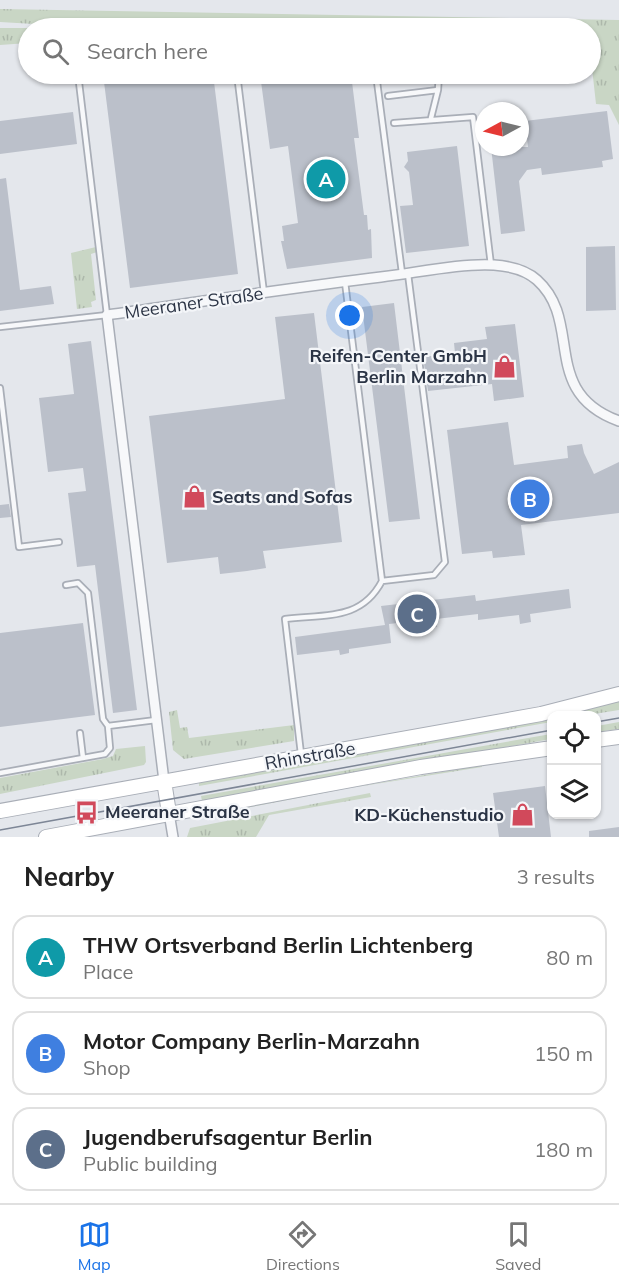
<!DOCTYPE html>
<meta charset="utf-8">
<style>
:root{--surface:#fff;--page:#f2f2f2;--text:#222;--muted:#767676;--line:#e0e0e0;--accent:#1a73e8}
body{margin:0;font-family:Mulish,sans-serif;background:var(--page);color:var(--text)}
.controls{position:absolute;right:18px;bottom:18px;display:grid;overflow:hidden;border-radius:12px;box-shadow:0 2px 4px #0004}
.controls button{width:54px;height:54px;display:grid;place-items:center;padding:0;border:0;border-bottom:2px solid var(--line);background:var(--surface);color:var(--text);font:30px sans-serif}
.compass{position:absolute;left:475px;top:102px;width:54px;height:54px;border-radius:50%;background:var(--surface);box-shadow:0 2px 4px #0004;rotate:263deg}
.you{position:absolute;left:350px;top:316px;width:21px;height:21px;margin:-15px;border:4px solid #fff;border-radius:50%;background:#1a73e8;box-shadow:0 0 0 9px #1a73e833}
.badge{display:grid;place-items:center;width:39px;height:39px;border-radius:50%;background:var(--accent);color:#fff;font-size:20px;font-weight:700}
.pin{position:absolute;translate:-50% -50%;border:3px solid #fff;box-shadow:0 2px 6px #0006}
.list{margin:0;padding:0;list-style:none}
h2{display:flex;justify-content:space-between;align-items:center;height:78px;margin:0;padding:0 24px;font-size:26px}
h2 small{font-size:20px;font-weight:400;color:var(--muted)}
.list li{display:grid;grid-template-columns:39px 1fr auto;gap:18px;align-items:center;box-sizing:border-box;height:84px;margin:0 12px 12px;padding:0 12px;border:2px solid var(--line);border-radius:18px}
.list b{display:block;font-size:22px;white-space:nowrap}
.list p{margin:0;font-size:20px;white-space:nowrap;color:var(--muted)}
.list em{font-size:20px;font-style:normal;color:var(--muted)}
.icon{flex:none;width:33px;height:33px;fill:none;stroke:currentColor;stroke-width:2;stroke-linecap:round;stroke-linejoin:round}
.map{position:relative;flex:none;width:619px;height:837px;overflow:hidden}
.search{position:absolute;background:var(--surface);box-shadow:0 2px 4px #0004;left:18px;right:18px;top:18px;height:66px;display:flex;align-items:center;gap:15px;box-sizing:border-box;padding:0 21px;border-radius:33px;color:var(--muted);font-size:22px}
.sheet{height:366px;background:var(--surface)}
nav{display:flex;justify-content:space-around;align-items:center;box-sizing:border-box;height:84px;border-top:2px solid var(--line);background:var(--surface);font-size:16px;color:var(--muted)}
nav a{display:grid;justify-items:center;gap:3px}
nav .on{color:var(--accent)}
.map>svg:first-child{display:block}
</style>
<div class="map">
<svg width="619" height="837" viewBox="0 0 619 837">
<defs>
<pattern id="grass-tufts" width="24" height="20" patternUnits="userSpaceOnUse" patternTransform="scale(1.5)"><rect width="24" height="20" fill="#c9d6c5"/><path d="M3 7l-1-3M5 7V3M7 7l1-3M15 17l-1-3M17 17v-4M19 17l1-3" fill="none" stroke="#adb8ab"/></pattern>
</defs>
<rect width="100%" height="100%" fill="#e4e7ec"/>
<!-- grass -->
<path fill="url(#grass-tufts)" d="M0 9 619 20V125L609 105 596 104 591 59 590 28H28V43L0 45V28H67L68 26 0 22Z
M96 247 97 252 91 254 96 300 91 302 92 307 77 309 71 253Z
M619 701V710L588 715 556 716Z
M177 710 180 728 187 727 189 738 294 725V741L184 759 173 750 169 712Z
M551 717V722L199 786V782Z
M619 722V729L597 732V726Z
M551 734V739L202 801 201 796Z
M145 746 146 762 144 765 0 794V778L103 759 113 756 116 749Z
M482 765V767L344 789 205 816V813Z
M370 793 371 797 269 815 256 837H187L190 828Z"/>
<!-- building -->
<path fill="#bbc0ca" d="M103 74H213L238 274 130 288Z
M260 74H351L359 138H354L364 215H367L368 230 371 229 372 258 287 269 281 241H284L282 226 298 223 288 146 270 149Z
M607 111 613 159 602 161 603 167 542 175 541 168 527 170 519 181 525 231 501 234 491 147H528L525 121Z
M73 112 77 144 0 154V121Z
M457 146 469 246 406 253 400 206 413 205 409 172 404 167 408 161 407 152Z
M6 178 20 290 51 286 54 304 0 311V179Z
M615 246 616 310 586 311V247Z
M394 303 420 519 389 522 362 307Z
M314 313 342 542 263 551 266 568 247 571 220 574 218 557 167 563 149 416 285 399 275 317Z
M515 324 524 397 494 401 492 384 428 391 423 357 455 353 454 343 487 339 485 327Z
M91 341 137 710 113 713 95 565 77 567 68 493 86 491 83 468 48 472 39 398 74 394 68 344Z
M508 422 514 465 568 458 567 446 582 444 584 453 594 474 619 462V513L521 525 525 555 493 558 492 551 462 554 447 430Z
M9 504 11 517 0 518V505Z
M569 589 571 608 530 614 531 622 520 624 519 615 478 620V614L436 619 437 627 425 628 424 620 389 624 391 643 349 649V653L340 655 339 650 297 655 295 637 385 625 381 606 475 595 476 601Z
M83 623 95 715 0 727V633Z
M545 786 551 837H499L493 793Z
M619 827V837H589V831Z"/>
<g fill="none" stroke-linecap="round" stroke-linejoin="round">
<defs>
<path id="lane" d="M237 74 264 293
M376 74 402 273
M438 90 439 74
M388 96 438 90 431 118
M394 123 473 117 491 265
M0 327 107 315 78 74
M0 388 19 547 59 542
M382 581 434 575 445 562 408 274
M66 585 78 583 88 593 103 719 108 726 156 720
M80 733 83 758
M301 754 285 619C325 614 361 621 382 581L345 282
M0 773 105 754 110 748 108 726"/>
<path id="street" d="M164 781 107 315C198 302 290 288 381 277 416 273 460 263 494 265 508 266 526 270 537 280 584 322 539 392 619 421
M169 813 173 837"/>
<path id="secondary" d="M596 740 619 737
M164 781 169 813
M0 811 541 714 619 694
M46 837 421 767 552 748"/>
</defs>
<!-- lane casing -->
<use href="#lane" stroke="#a9aeb7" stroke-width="8"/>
<!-- street casing -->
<use href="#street" stroke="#a9aeb7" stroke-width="12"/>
<!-- secondary casing -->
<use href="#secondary" stroke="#a9aeb7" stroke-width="16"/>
<!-- lane -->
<use href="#lane" stroke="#f7f8fa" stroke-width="4.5"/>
<!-- street -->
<use href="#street" stroke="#f7f8fa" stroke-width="9"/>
<!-- secondary -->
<use href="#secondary" stroke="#fff" stroke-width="14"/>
<!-- tram -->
<path stroke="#7d8696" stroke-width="1.5" d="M596 722 619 718
M0 830 552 730"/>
</g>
<!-- icons -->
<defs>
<symbol id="shop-bare" viewBox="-9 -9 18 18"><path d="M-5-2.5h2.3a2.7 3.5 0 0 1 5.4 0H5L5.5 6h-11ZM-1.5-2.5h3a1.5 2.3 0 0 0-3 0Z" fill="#d1495b" stroke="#f4f6f9" stroke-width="2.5" paint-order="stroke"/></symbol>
<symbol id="bus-bare" viewBox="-9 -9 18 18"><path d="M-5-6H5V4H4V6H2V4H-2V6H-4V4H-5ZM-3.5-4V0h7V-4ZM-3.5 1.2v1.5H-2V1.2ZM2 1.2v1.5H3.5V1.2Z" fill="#d1495b" stroke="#f4f6f9" stroke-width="2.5" paint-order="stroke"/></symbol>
</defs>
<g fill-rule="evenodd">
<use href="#shop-bare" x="488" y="350" width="33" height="33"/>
<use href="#shop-bare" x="178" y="480" width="33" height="33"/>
<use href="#bus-bare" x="70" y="796" width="33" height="33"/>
<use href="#shop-bare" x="506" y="798" width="33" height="33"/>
</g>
<g text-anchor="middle" stroke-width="4.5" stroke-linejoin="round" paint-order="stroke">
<!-- street labels -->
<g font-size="18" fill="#2b3445" stroke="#f4f6f9">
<text transform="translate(194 303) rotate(-8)" y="6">Meeraner Straße</text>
<text transform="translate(310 756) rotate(-10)" y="6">Rhinstraße</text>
</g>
<!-- poi labels -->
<g font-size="18" font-weight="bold" fill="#2b3445" stroke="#f4f6f9" text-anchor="end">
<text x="487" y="362">Reifen-Center GmbH<tspan x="487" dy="21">Berlin Marzahn</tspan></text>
<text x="212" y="503" text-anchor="start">Seats and Sofas</text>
<text x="105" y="818" text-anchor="start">Meeraner Straße</text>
<text x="504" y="821">KD-Küchenstudio</text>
</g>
</g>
</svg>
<div class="controls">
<button><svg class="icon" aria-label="locate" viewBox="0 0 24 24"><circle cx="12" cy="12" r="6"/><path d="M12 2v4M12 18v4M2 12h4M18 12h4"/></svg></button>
<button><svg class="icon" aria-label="layers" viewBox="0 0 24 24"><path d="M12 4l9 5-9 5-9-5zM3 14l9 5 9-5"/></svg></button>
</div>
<svg class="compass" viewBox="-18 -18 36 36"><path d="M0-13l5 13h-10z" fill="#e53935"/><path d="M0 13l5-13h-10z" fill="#767676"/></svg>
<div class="you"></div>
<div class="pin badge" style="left:326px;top:179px;background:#0f9aa8">A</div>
<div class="pin badge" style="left:530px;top:499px;background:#3f7fe0">B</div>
<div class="pin badge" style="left:417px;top:614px;background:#5c6f8a">C</div>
<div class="search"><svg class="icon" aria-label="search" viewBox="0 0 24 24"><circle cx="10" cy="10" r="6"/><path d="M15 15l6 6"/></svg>Search here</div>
</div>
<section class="sheet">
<h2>Nearby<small>3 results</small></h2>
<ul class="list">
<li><span class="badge" style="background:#0f9aa8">A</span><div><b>THW Ortsverband Berlin Lichtenberg</b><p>Place</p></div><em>80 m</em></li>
<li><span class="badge" style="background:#3f7fe0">B</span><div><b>Motor Company Berlin-Marzahn</b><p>Shop</p></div><em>150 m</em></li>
<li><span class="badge" style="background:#5c6f8a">C</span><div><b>Jugendberufsagentur Berlin</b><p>Public building</p></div><em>180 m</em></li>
</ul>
</section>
<nav>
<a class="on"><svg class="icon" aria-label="map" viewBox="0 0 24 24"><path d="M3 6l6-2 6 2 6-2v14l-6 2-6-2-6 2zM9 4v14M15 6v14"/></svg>Map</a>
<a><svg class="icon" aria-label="directions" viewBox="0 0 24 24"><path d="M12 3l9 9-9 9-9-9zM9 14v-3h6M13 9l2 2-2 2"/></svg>Directions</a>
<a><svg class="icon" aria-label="saved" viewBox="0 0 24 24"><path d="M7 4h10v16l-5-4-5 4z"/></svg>Saved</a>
</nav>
